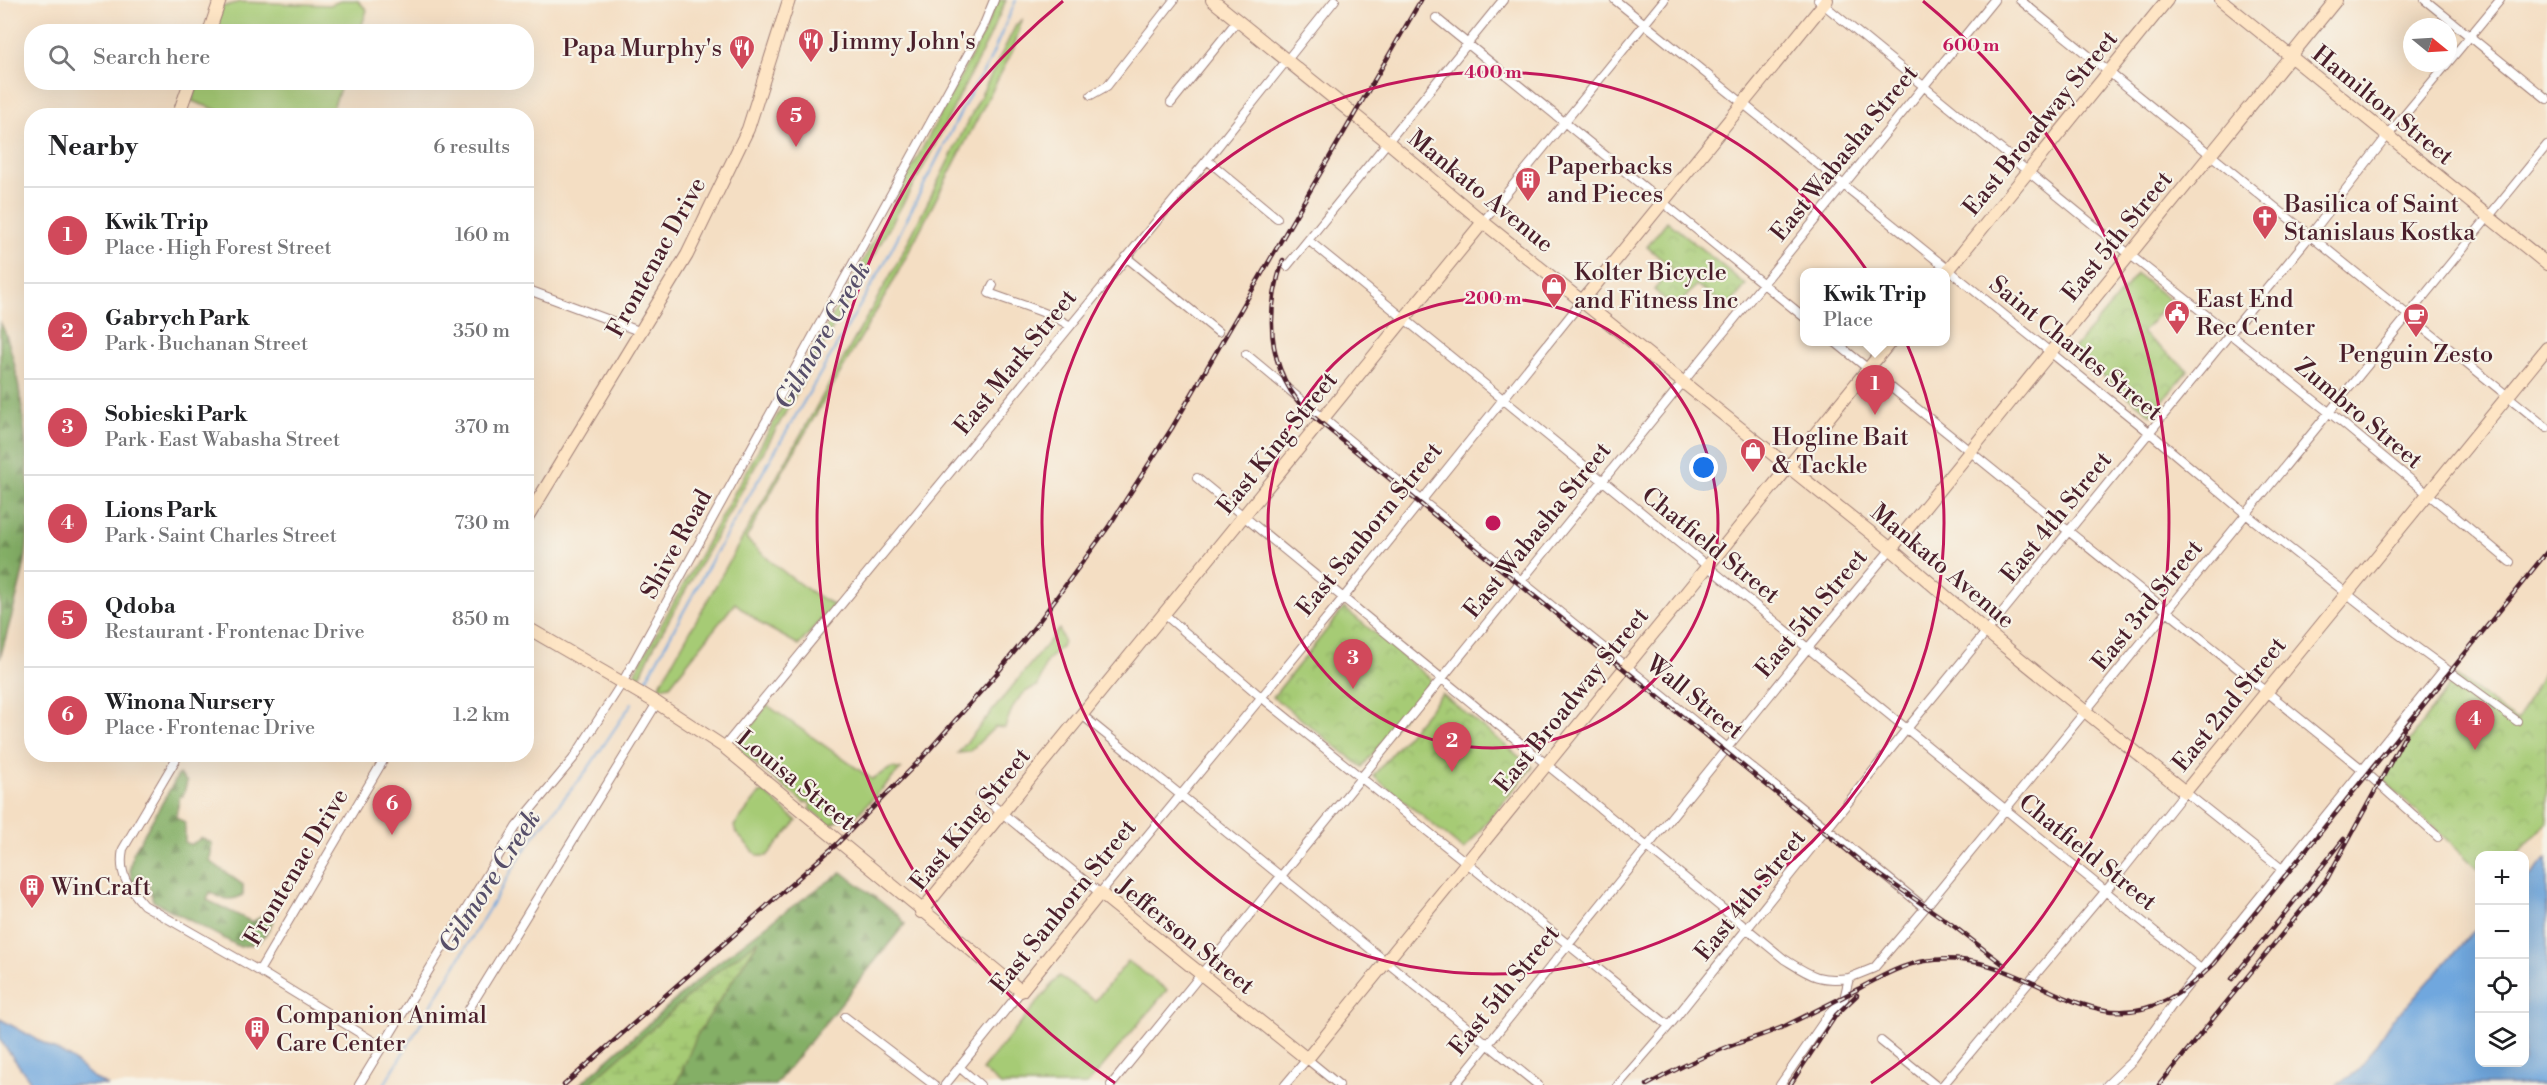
<!DOCTYPE html>
<meta charset="utf-8">
<style>
:root{--surface:#fff;--page:#f2f2f2;--text:#202124;--muted:#757577;--line:#e0e0e0;--accent:#d1495b}
body{margin:0;font-family:"Libre Bodoni",serif;background:var(--page);color:var(--text)}
.controls{position:absolute;right:18px;bottom:18px;display:grid;overflow:hidden;border-radius:12px;box-shadow:0 6px 24px #0002}
.controls button{width:54px;height:54px;display:grid;place-items:center;padding:0;border:0;border-bottom:2px solid var(--line);background:var(--surface);color:var(--text);font:30px sans-serif}
.compass{position:absolute;left:2403px;top:18px;width:54px;height:54px;border-radius:50%;background:var(--surface);box-shadow:0 6px 24px #0002;rotate:108deg}
.you{position:absolute;left:1704px;top:468px;width:21px;height:21px;margin:-15px;border:4px solid #fff;border-radius:50%;background:#1a73e8;box-shadow:0 0 0 9px #1a73e833}
.badge{display:grid;place-items:center;width:39px;height:39px;border-radius:50%;background:var(--accent);color:#fff;font-size:20px;font-weight:700}
.pin{position:absolute;translate:-50% -50px;filter:drop-shadow(0 2px 3px #0008)}
.pin::after{content:'';position:absolute;top:32px;width:21px;height:18px;background:inherit;clip-path:polygon(0 0,100% 0,50% 100%)}
.popup{position:absolute;left:1800px;top:268px;width:150px;height:78px;box-sizing:border-box;display:grid;place-content:center;border-radius:12px;background:var(--surface);filter:drop-shadow(0 2px 4px #0005);font-size:20px;white-space:nowrap;color:var(--muted)}
.popup b{font-size:22px;color:var(--text)}
.popup::after{content:'';position:absolute;left:50%;top:100%;margin-left:-12px;border:12px solid transparent;border-top-color:var(--surface)}
.list{margin:0;padding:0;list-style:none}
h2{display:flex;justify-content:space-between;align-items:center;height:78px;margin:0;padding:0 24px;font-size:26px}
h2 small{font-size:20px;font-weight:400;color:var(--muted)}
.list li{display:grid;grid-template-columns:39px 1fr auto;gap:18px;align-items:center;box-sizing:border-box;height:96px;padding:0 24px;border-top:2px solid var(--line)}
.list b{display:block;font-size:22px;white-space:nowrap}
.list p{margin:0;font-size:20px;white-space:nowrap;color:var(--muted)}
.list em{font-size:20px;font-style:normal;color:var(--muted)}
.icon{flex:none;width:33px;height:33px;fill:none;stroke:currentColor;stroke-width:2;stroke-linecap:round;stroke-linejoin:round}
.map{position:relative;flex:none;width:2547px;height:1085px;overflow:hidden}
.search{position:absolute;background:var(--surface);box-shadow:0 6px 24px #0002;left:24px;top:24px;width:510px;height:66px;display:flex;align-items:center;gap:15px;box-sizing:border-box;padding:0 21px;border-radius:24px;color:var(--muted);font-size:22px}
.panel{position:absolute;background:var(--surface);box-shadow:0 6px 24px #0002;left:24px;top:108px;width:510px;height:654px;border-radius:24px}
.map>svg:first-child{display:block}
</style>
<div class="map">
<svg width="2547" height="1085" viewBox="0 0 2547 1085">
<defs>
<pattern id="forest-firs" width="22" height="20" patternUnits="userSpaceOnUse" patternTransform="scale(1.5)"><rect width="22" height="20" fill="#84af66"/><path d="M5 1l3.5 6h-7zM16 11l3.5 6h-7z" fill="#6e8e54"/></pattern>
<pattern id="wetland-marsh" width="20" height="14" patternUnits="userSpaceOnUse" patternTransform="scale(1.5)"><rect width="20" height="14" fill="#a6cb75"/><path d="M1 5h8M5 5V1M11 12h8M15 12V8" fill="none" stroke="#90ae65"/></pattern>
<pattern id="park-crowns" width="20" height="18" patternUnits="userSpaceOnUse" patternTransform="scale(1.5)"><rect width="20" height="18" fill="#a6cb75"/><path d="M2 6a3 3 0 1 1 6 0M12 15a3 3 0 1 1 6 0" fill="none" stroke="#90ae65"/></pattern>
</defs>
<rect width="100%" height="100%" fill="#f7f3e8"/>
<filter id="ink" filterUnits="userSpaceOnUse"><feTurbulence type="fractalNoise" baseFrequency=".0167" numOctaves="2"/><feDisplacementMap in="SourceGraphic" scale="12" xChannelSelector="R" yChannelSelector="G"/><feConvolveMatrix kernelMatrix="1 2 1 2 8 2 1 2 1" color-interpolation-filters="sRGB"/></filter>
<filter id="wash" filterUnits="userSpaceOnUse"><feTurbulence type="fractalNoise" baseFrequency=".008" numOctaves="4" result="noise"/><feDisplacementMap in="SourceGraphic" scale="24" xChannelSelector="R" yChannelSelector="G"/><feGaussianBlur stdDeviation="1.35" result="paint"/><feColorMatrix in="noise" values="0 0 0 0 0 0 0 0 0 0 0 0 0 0 0 0 0 1.4 0 .05"/><feComposite in="paint" operator="in"/></filter>
<g filter="url(#wash)">
<rect width="100%" height="100%" fill="#f4dec3"/>
<!-- grass -->
<path fill="#a6cb75" stroke="#787550" stroke-width="1.5" d="M343 0H357L367 10 360 31 214 32 222 7 240 2 330 5Z
M998 0H1006L989 38 924 166 652 650 639 679 635 672 857 272 985 30Z
M1022 20 1013 50 892 284 784 469 746 539C772 563 802 589 834 605L799 645 763 625 735 603 670 685 658 688 899 260 1016 25Z
M198 83V82L342 83 330 116 231 115 192 101Z
M1059 629 1064 643 1046 662 1038 686C1017 692 1011 709 1005 728L995 727 969 752 958 753Z
M767 705 872 779 891 768 901 769 853 819 843 818 830 825 810 809 811 805 807 802 804 803 739 751 741 740Z
M764 792 797 821 767 856H758L736 833 734 826 760 793Z
M1128 961 1167 990 1087 1085H1001L982 1070 1059 976 1095 1001Z"/>
<!-- forest -->
<path fill="url(#forest-firs)" stroke="#676748" stroke-width="1.5" d="M0 322C25 366 34 510 25 561 19 594 8 627 0 659Z
M179 774 187 782 183 796 180 795 176 817 185 823V842L190 845 202 838 212 843 210 861 243 885V895C231 902 222 899 210 892L207 900 252 922 261 917 279 895C282 908 267 935 258 943L240 947 153 901 148 881 132 885 130 869 133 853Z
M842 872 898 915 905 924 775 1085H579L716 964 780 915Z"/>
<!-- wetland -->
<path fill="url(#wetland-marsh)" stroke="#787550" stroke-width="1.5" d="M759 940 697 1035 676 1085H588L714 974Z"/>
<!-- park -->
<path fill="url(#park-crowns)" stroke="#787550" stroke-width="1.5" d="M1667 221 1746 285 1728 307 1696 285 1676 309 1654 290 1672 268 1647 247Z
M2137 274 2170 300 2142 333 2188 370 2151 415 2072 351Z
M1344 608 1432 680 1362 767 1273 697Z
M2547 666V822L2517 855 2480 856 2479 870 2382 779 2456 676 2517 721Z
M1442 694 1532 767 1464 850 1373 776Z"/>
<!-- water -->
<path fill="#70a7de" stroke="#5d6384" stroke-width="1.5" d="M2547 858V1085H2337L2359 1070 2392 1019 2407 1006 2479 925 2480 1062H2524L2525 881Z
M0 1019 69 1057 95 1079 108 1085H33L0 1040Z"/>
<g fill="none" stroke-linecap="round" stroke-linejoin="round">
<!-- stream -->
<path stroke="#70a7de" stroke-width="2" d="M646 680 714 556 884 264 969 96 989 62 1016 0
M384 1085 518 860 536 833 587 770 632 703"/>
</g>
</g>
<g filter="url(#ink)">
<g fill="none" stroke-linecap="round" stroke-linejoin="round">
<defs>
<path id="street" d="M1615 0 2144 428 2246 514 2397 633 2517 721
M1818 0 2129 254 2340 421 2510 562
M2020 0 2547 428
M2425 0 2547 99
M1436 18 1804 317
M1091 95 1107 86 1174 0
M1171 103 1237 21
M1207 160 1277 218
M1483 222 1664 0
M1308 240 2202 970
M1126 257 1218 332
M1287 266 1503 0
M993 285 989 293C1014 303 1050 312 1070 326
M526 289 639 331
M1835 342 2362 769 2438 837
M1246 354 1420 499 1925 908
M1197 478 1784 959C1810 975 1818 982 1849 978
M1164 614 1261 697 1669 1026
M1082 715 1538 1085
M724 747 1207 160 1335 0
M179 754 123 849C118 874 128 887 144 905L259 971 381 1046
M980 795 1100 893 1344 597 1583 300
M259 971 387 754
M469 1009 657 703
M845 1017 934 1085
M1881 1041 1935 1085
M959 1067 980 1085
M359 1085 516 827 573 759 622 683 983 27 994 0
M945 1085 1021 991
M1111 1085 1994 0
M1285 1085 1307 1059 1339 1085
M1455 1085 1803 654 1891 549
M1618 1085 1669 1026 1906 730 2305 242 2388 135 2500 0
M1780 1085 1829 1014 1844 999 1849 978 1874 968 1925 908 2547 145
M1943 1085 2114 881 2185 792 2283 870
M2107 1085 2133 1060 2173 1004 2445 668"/>
<path id="secondary" d="M1212 0 1388 142 1483 222 1891 549 1987 632 2185 792 2547 348
M2221 0 2547 264
M209 32 220 0
M178 116 190 82
M1946 273 2167 0
M1583 300 1827 0
M526 520 687 255 748 129 789 0
M1891 549 2336 0
M526 627 657 703 724 747 1021 991 1100 893 1307 1059 1890 342
M921 912 1483 222"/>
</defs>
<!-- street casing -->
<use href="#street" stroke="#9f7e77" stroke-width="10"/>
<!-- secondary casing -->
<use href="#secondary" stroke="#9f7e77" stroke-width="14"/>
<!-- street -->
<use href="#street" stroke="#fff" stroke-width="8"/>
<!-- secondary -->
<use href="#secondary" stroke="#fee5c5" stroke-width="12"/>
<defs>
<path id="rail" d="M1283 260C1265 314 1267 367 1305 410L1860 861 1951 924 2004 965
M2232 979 2344 839
M564 1085 838 843 922 758 998 672 1037 624 1109 526 1172 428 1421 0
M1647 1085C1672 1071 1699 1058 1725 1048 1745 1040 1765 1035 1785 1026 1809 1014 1834 1002 1858 989 1879 978 1900 965 1925 961 2041 942 2097 1081 2214 964L2547 552
M1790 1085 1836 1015 1857 995
M2159 1085 2327 879 2406 734"/>
</defs>
<!-- rail casing -->
<use href="#rail" stroke="#4a1f2b" stroke-width="4.5"/>
<!-- rail -->
<use href="#rail" stroke="#f7f3e8" stroke-width="2" stroke-dasharray="7" stroke-linecap="butt"/>
</g>
</g>
<!-- distance rings -->
<g fill="none" stroke="#c2185b" stroke-width="3">
<circle cx="1493" cy="523" r="225"/>
<circle cx="1493" cy="523" r="451"/>
<path d="M1115 1083A676 676 0 0 1 1063 1M1923 1A676 676 0 0 1 1871 1083"/>
</g>
<!-- icons -->
<defs>
<symbol id="restaurant-pin" viewBox="-11 -11 22 30"><path d="M0 17L-7.5 6A9.5 9.5 0 1 1 7.5 6Z" fill="#d1495b" stroke="#f7f3e8"/><path d="M-5-6h1v4h1v-4h1v4h1v-4h1v5L-1.5 .5V6h-2V.5L-5-1ZM5-6V6H3V1.5H1.5Q1.5-4 5-6Z" fill="#fff"/></symbol>
<symbol id="building-pin" viewBox="-11 -11 22 30"><path d="M0 17L-7.5 6A9.5 9.5 0 1 1 7.5 6Z" fill="#d1495b" stroke="#f7f3e8"/><path d="M-4-6H4V6H1V3H-1V6H-4ZM-2.5-4.3h1.7v1.8h-1.7ZM.8-4.3h1.7v1.8H.8ZM-2.5-1h1.7V.8h-1.7ZM.8-1h1.7V.8H.8Z" fill="#fff"/></symbol>
<symbol id="church-pin" viewBox="-11 -11 22 30"><path d="M0 17L-7.5 6A9.5 9.5 0 1 1 7.5 6Z" fill="#d1495b" stroke="#f7f3e8"/><path d="M-1.2-6h2.4v3.5h3.3v2.4h-3.3V6h-2.4V-.1h-3.3v-2.4h3.3Z" fill="#fff"/></symbol>
<symbol id="shop-pin" viewBox="-11 -11 22 30"><path d="M0 17L-7.5 6A9.5 9.5 0 1 1 7.5 6Z" fill="#d1495b" stroke="#f7f3e8"/><path d="M-5-2.5h2.3a2.7 3.5 0 0 1 5.4 0H5L5.5 6h-11ZM-1.5-2.5h3a1.5 2.3 0 0 0-3 0Z" fill="#fff"/></symbol>
<symbol id="civic-pin" viewBox="-11 -11 22 30"><path d="M0 17L-7.5 6A9.5 9.5 0 1 1 7.5 6Z" fill="#d1495b" stroke="#f7f3e8"/><path d="M-.6-6.5H3V-4.5H.6V-3L4-1V1h2V6H-6V1h2V-1L-.6-3ZM-1.2 2.5V6h2.4V2.5Z" fill="#fff"/></symbol>
<symbol id="cafe-pin" viewBox="-11 -11 22 30"><path d="M0 17L-7.5 6A9.5 9.5 0 1 1 7.5 6Z" fill="#d1495b" stroke="#f7f3e8"/><path d="M-5.5-4.5H6V0H3Q3 3.5 0 3.5H-2.5Q-5.5 3.5-5.5 0ZM3-3.2v2h1.7v-2ZM-6 4.5H4V6H-6Z" fill="#fff"/></symbol>
</defs>
<g fill-rule="evenodd">
<use href="#restaurant-pin" x="796" y="26" width="30" height="40"/>
<use href="#restaurant-pin" x="727" y="33" width="30" height="40"/>
<use href="#building-pin" x="1513" y="165" width="30" height="40"/>
<use href="#church-pin" x="2250" y="203" width="30" height="40"/>
<use href="#shop-pin" x="1539" y="271" width="30" height="40"/>
<use href="#civic-pin" x="2162" y="298" width="30" height="40"/>
<use href="#cafe-pin" x="2401" y="301" width="30" height="40"/>
<use href="#shop-pin" x="1738" y="436" width="30" height="40"/>
<use href="#building-pin" x="17" y="872" width="30" height="40"/>
<use href="#building-pin" x="242" y="1014" width="30" height="40"/>
</g>
<g text-anchor="middle" stroke-width="4.5" stroke-linejoin="round" paint-order="stroke">
<!-- poi labels -->
<g font-size="24" fill="#4a1f2b" stroke="#f7f3e8" text-anchor="start">
<text x="830" y="49">Jimmy John's</text>
<text x="722" y="56" text-anchor="end">Papa Murphy's</text>
<text x="1547" y="174">Paperbacks<tspan x="1547" dy="28">and Pieces</tspan></text>
<text x="2284" y="212">Basilica of Saint<tspan x="2284" dy="28">Stanislaus Kostka</tspan></text>
<text x="1574" y="280">Kolter Bicycle<tspan x="1574" dy="28">and Fitness Inc</tspan></text>
<text x="2196" y="307">East End<tspan x="2196" dy="28">Rec Center</tspan></text>
<text x="2416" y="362" text-anchor="middle">Penguin Zesto</text>
<text x="1772" y="445">Hogline Bait<tspan x="1772" dy="28">&amp; Tackle</tspan></text>
<text x="51" y="895">WinCraft</text>
<text x="276" y="1023">Companion Animal<tspan x="276" dy="28">Care Center</tspan></text>
</g>
<!-- street labels -->
<g font-size="24" fill="#4a1f2b" stroke="#f7f3e8">
<text transform="translate(2383 105) rotate(39)" y="8">Hamilton Street</text>
<text transform="translate(2040 123) rotate(-51)" y="8">East Broadway Street</text>
<text transform="translate(1844 153) rotate(-51)" y="8">East Wabasha Street</text>
<text transform="translate(1481 191) rotate(39)" y="8">Mankato Avenue</text>
<text transform="translate(2117 236) rotate(-51)" y="8">East 5th Street</text>
<text transform="translate(656 257) rotate(-61)" y="8">Frontenac Drive</text>
<text transform="translate(2076 348) rotate(39)" y="8">Saint Charles Street</text>
<text transform="translate(1015 362) rotate(-51)" y="8">East Mark Street</text>
<text transform="translate(2359 413) rotate(40)" y="8">Zumbro Street</text>
<text transform="translate(1277 443) rotate(-51)" y="8">East King Street</text>
<text transform="translate(2056 517) rotate(-51)" y="8">East 4th Street</text>
<text transform="translate(1369 529) rotate(-51)" y="8">East Sanborn Street</text>
<text transform="translate(1537 530) rotate(-51)" y="8">East Wabasha Street</text>
<text transform="translate(676 544) rotate(-61)" y="8">Shive Road</text>
<text transform="translate(1711 545) rotate(39)" y="8">Chatfield Street</text>
<text transform="translate(1943 566) rotate(40)" y="8">Mankato Avenue</text>
<text transform="translate(2147 605) rotate(-51)" y="8">East 3rd Street</text>
<text transform="translate(1811 613) rotate(-50)" y="8">East 5th Street</text>
<text transform="translate(1695 697) rotate(39)" y="8">Wall Street</text>
<text transform="translate(1571 700) rotate(-51)" y="8">East Broadway Street</text>
<text transform="translate(2229 704) rotate(-51)" y="8">East 2nd Street</text>
<text transform="translate(796 780) rotate(39)" y="8">Louisa Street</text>
<text transform="translate(970 819) rotate(-51)" y="8">East King Street</text>
<text transform="translate(2088 852) rotate(39)" y="8">Chatfield Street</text>
<text transform="translate(296 867) rotate(-59)" y="8">Frontenac Drive</text>
<text transform="translate(1750 895) rotate(-51)" y="8">East 4th Street</text>
<text transform="translate(1063 906) rotate(-51)" y="8">East Sanborn Street</text>
<text transform="translate(1186 936) rotate(39)" y="8">Jefferson Street</text>
<text transform="translate(1504 990) rotate(-51)" y="8">East 5th Street</text>
</g>
<!-- water labels -->
<g font-size="26" font-style="italic" fill="#574f6a" stroke="#f7f3e8">
<text transform="translate(822 335) rotate(-60)" y="9">Gilmore Creek</text>
<text transform="translate(489 881) rotate(-57)" y="9">Gilmore Creek</text>
</g>
</g>
<circle cx="1493" cy="523" r="9" fill="#c2185b" stroke="#f7f3e8" stroke-width="3"/>
<g font-size="18" text-anchor="middle" font-weight="bold" fill="#c2185b" stroke="#f7f3e8" stroke-width="4.5" stroke-linejoin="round" paint-order="stroke">
<text x="1971" y="51">600 m</text>
<text x="1493" y="78">400 m</text>
<text x="1493" y="304">200 m</text>
</g>
</svg>
<div class="controls">
<button>+</button>
<button>−</button>
<button><svg class="icon" aria-label="locate" viewBox="0 0 24 24"><circle cx="12" cy="12" r="6"/><path d="M12 2v4M12 18v4M2 12h4M18 12h4"/></svg></button>
<button><svg class="icon" aria-label="layers" viewBox="0 0 24 24"><path d="M12 4l9 5-9 5-9-5zM3 14l9 5 9-5"/></svg></button>
</div>
<svg class="compass" viewBox="-18 -18 36 36"><path d="M0-13l5 13h-10z" fill="#e53935"/><path d="M0 13l5-13h-10z" fill="#757577"/></svg>
<div class="you"></div>
<div class="pin badge" style="left:1875px;top:415px">1</div>
<div class="popup"><b>Kwik Trip</b>Place</div>
<div class="pin badge" style="left:1452px;top:772px">2</div>
<div class="pin badge" style="left:1353px;top:689px">3</div>
<div class="pin badge" style="left:2475px;top:750px">4</div>
<div class="pin badge" style="left:796px;top:147px">5</div>
<div class="pin badge" style="left:392px;top:835px">6</div>
<div class="search"><svg class="icon" aria-label="search" viewBox="0 0 24 24"><circle cx="10" cy="10" r="6"/><path d="M15 15l6 6"/></svg>Search here</div>
<section class="panel">
<h2>Nearby<small>6 results</small></h2>
<ul class="list">
<li><span class="badge">1</span><div><b>Kwik Trip</b><p>Place · High Forest Street</p></div><em>160 m</em></li>
<li><span class="badge">2</span><div><b>Gabrych Park</b><p>Park · Buchanan Street</p></div><em>350 m</em></li>
<li><span class="badge">3</span><div><b>Sobieski Park</b><p>Park · East Wabasha Street</p></div><em>370 m</em></li>
<li><span class="badge">4</span><div><b>Lions Park</b><p>Park · Saint Charles Street</p></div><em>730 m</em></li>
<li><span class="badge">5</span><div><b>Qdoba</b><p>Restaurant · Frontenac Drive</p></div><em>850 m</em></li>
<li><span class="badge">6</span><div><b>Winona Nursery</b><p>Place · Frontenac Drive</p></div><em>1.2 km</em></li>
</ul>
</section>
</div>
